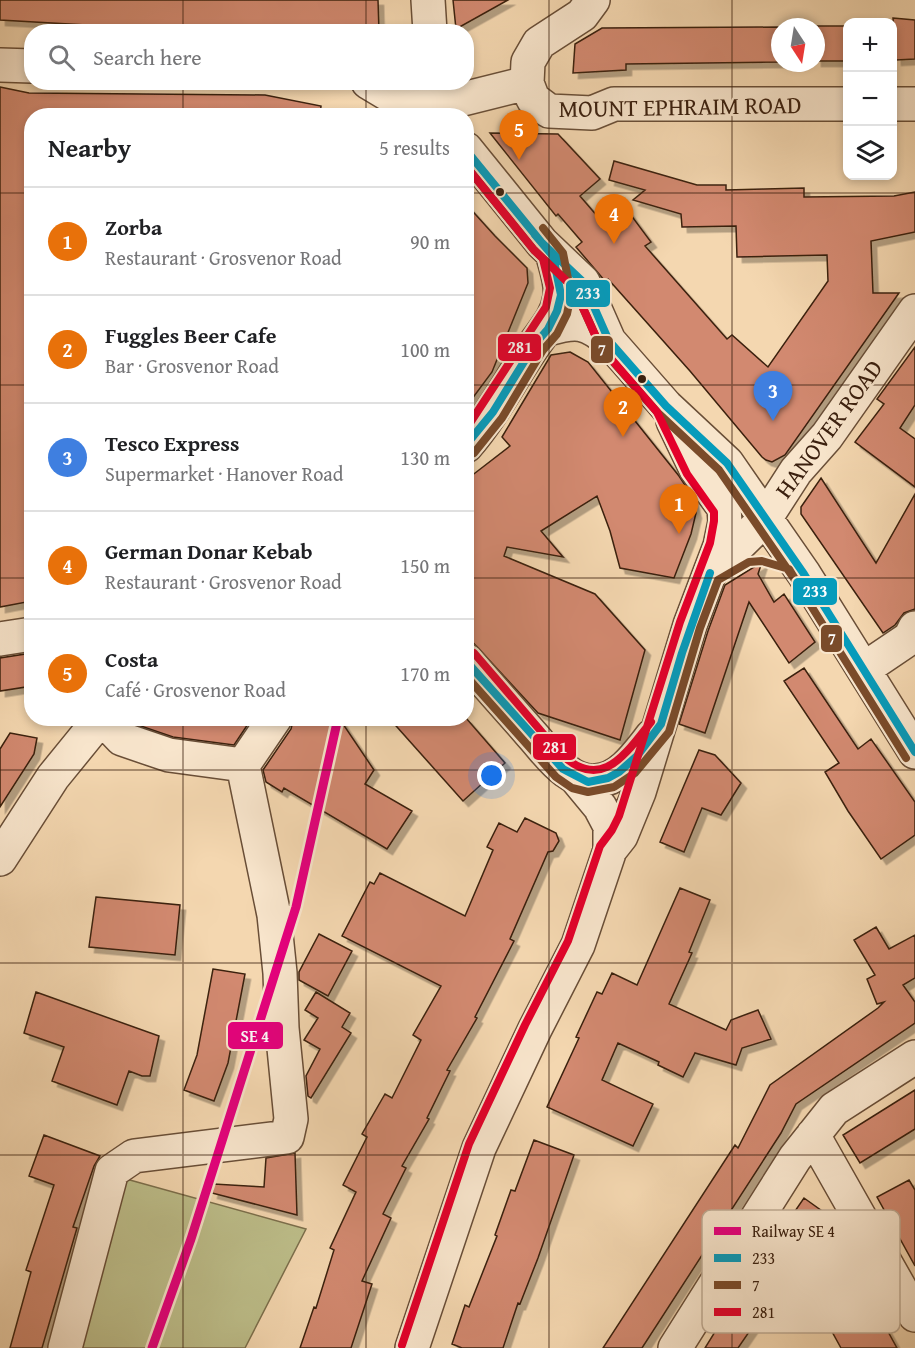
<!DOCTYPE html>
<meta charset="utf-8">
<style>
:root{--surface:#fff;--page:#f6f6f6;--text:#202124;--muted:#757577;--line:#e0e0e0;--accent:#1a73e8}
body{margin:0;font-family:"Gentium Book Plus",serif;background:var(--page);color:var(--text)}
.controls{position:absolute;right:18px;top:18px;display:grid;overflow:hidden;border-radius:12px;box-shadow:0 3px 9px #0003}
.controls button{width:54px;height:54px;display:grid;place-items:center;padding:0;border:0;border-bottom:2px solid var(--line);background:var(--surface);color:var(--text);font:30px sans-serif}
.compass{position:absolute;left:771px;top:18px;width:54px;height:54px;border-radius:50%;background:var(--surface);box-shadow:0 3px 9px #0003;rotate:168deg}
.you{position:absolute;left:492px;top:776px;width:21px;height:21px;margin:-15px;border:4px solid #fff;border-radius:50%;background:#1a73e8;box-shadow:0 0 0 9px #1a73e833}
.badge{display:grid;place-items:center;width:39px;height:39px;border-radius:50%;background:var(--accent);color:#fff;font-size:20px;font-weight:700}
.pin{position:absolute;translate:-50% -50px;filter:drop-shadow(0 2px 3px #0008)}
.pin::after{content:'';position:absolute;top:32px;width:21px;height:18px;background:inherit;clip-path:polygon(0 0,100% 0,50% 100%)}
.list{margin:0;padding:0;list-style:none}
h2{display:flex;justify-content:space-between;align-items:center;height:78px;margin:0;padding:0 24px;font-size:26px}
h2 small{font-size:20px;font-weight:400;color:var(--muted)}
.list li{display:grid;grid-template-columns:39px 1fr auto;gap:18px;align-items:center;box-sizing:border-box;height:108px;padding:0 24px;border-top:2px solid var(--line)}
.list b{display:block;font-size:22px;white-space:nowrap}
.list p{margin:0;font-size:20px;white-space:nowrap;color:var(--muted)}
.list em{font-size:20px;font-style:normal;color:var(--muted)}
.icon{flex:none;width:33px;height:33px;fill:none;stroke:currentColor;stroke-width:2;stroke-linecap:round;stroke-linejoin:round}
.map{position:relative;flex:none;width:915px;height:1348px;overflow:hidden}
.search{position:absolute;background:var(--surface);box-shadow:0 3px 9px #0003;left:24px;top:24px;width:450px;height:66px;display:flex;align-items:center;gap:15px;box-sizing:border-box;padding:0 21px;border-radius:24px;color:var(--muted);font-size:22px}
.panel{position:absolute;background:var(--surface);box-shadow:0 3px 9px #0003;left:24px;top:108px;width:450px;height:618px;border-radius:24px}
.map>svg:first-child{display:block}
</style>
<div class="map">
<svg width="915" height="1348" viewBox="0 0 915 1348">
<defs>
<filter id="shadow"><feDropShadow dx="5.5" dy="5.5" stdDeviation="0" flood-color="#0004"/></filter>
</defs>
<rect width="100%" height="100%" fill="#f4d7b0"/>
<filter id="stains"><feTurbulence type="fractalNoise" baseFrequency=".00333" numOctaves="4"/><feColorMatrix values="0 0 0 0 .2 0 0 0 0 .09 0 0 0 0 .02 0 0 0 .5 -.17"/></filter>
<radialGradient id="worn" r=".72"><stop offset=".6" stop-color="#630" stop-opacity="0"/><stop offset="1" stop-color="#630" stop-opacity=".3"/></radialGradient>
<!-- green -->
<path fill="#bdbe8a" stroke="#7c6f4c" stroke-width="1.5" d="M119 1177 306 1229 245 1348H75Z"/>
<!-- building -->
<path fill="#d2896f" stroke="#3b200f" stroke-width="1.5" filter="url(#shadow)" d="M0 0H378L379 32H208L0 20Z
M453 0H508L456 29Z
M893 18 915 20V59L896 60Z
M816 26H848V61H816Z
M780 27V62L626 64V70L573 73 575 44 602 28Z
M0 87 29 93 265 95 321 106 320 116H32V601L0 607Z
M490 133 558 134 600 179 580 196 604 224 625 207 651 242 645 246 727 339 732 335 768 367 828 281 827 255 737 257 736 226 682 227 681 214 633 200 645 190 609 180 614 161 697 185H726V190L804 188V197L894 196 915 192V232L871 241 873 293H899L785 455 772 462 766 460 762 457 690 371 608 279 605 281 576 247 582 242 558 214 556 216Z
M466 204 495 236 527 268 528 283 492 372 466 407Z
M915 347V405L900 428 915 439V487L855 442 884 404 877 399Z
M570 352 588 362 679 476 691 494 696 513 691 534 674 578 620 568 610 531 597 496 541 531 563 557 507 547 504 556 595 594 645 650 620 740 538 713 466 635V480L510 446 502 437 551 355Z
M821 478 876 563 915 494V609L904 613 895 625 883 633 801 514V507Z
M762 562 758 574 774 602 784 594 815 642 789 663 749 602 705 733 679 724 708 631 725 585Z
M32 653V686L0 691V658Z
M804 668 858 749 871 739 915 802V835L881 859 848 811 825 772 839 763 784 681Z
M128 718H252L234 745 173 737 132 723Z
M294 718H339L374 770 365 784 412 811 387 849 284 788 282 792 266 782 263 770 291 729Z
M389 718H466L505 763 463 801Z
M10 733 37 738 34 754 0 807V749Z
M699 750 715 755 741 783 721 815 702 808 684 852 660 842Z
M525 818 556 833 559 841 553 851 548 852 510 939 514 941 475 1017 477 1018 447 1070 450 1071 427 1118 429 1119 402 1166 406 1168 383 1214 391 1218 362 1281 372 1284 351 1348H300L314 1307 316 1308 334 1250 330 1248 356 1192 343 1185 367 1137 362 1134 385 1094 392 1098 421 1040 413 1035 441 986 342 936 370 882 374 884 380 873 465 916 493 850 487 847 499 823 517 832Z
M680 888 710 900 689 952 692 953 669 1004 726 1030 731 1020 758 1010 771 1039 742 1048 736 1065 695 1053 683 1077 658 1065 659 1062 618 1043 602 1080 653 1104 633 1146 547 1107 579 1038 576 1037 597 992 602 994 612 973 637 985Z
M96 897 180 905 175 955 89 947Z
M876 927 889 949 915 935V978L903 985 915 1002V1023L796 1104 781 1133 642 1348H603L735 1145 738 1148 770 1085 878 1008 884 1002 877 1004 867 979 875 975 854 940Z
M319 934 352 951 328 996 299 980V972Z
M213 969 245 974 228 1063 214 1101 184 1090 197 1055Z
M36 992 159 1036 150 1076H142L129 1071 117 1105 52 1081 64 1047 24 1033Z
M316 992 350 1013 342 1027 351 1033 311 1098 308 1096 306 1076 320 1049 304 1040 318 1018 305 1010Z
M915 1090V1129L860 1163 843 1135Z
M44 1135 100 1156 94 1166 73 1227 77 1228 42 1348H10L31 1272 26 1270 54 1185 29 1176Z
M534 1140 574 1155 538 1258 520 1304 518 1303 503 1348H462L452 1344 465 1305 469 1307 497 1236 495 1235 511 1190 515 1191Z
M295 1153 297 1215 212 1193 214 1184 264 1187 266 1158Z
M909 1180 915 1190V1266L877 1197Z
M804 1198 829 1216 738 1348H705L744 1285Z
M857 1275 897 1348H841L814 1299Z"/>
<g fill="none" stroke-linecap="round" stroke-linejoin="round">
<defs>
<path id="minor" d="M428 0 430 32
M593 0 582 15 539 43 528 62 527 83 533 99 549 111 592 113 614 104H848
M0 65 32 66
M368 82 388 94 439 105 527 83
M892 104H915
M466 149 542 243 583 282 609 341
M548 329C576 321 586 321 609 341L666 406 727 463 804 574 915 752
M466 446C493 415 511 378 534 345 545 329 557 317 560 297 562 284 556 268 553 256
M714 569 765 519 796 471 827 436 915 311
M0 639 32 634
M466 660C488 685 509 709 531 734 542 746 552 761 566 771 575 778 584 782 596 781 621 779 637 755 652 736
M864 669 910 638 915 628
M102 718 122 739 169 755 243 765
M243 765 275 718
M610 850 621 836 639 792 690 625 720 546 725 522 724 508 696 469 673 421
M0 859 53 777 101 718
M813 1135 915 1315
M65 1348 112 1171 134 1156 287 1137 291 1119 282 1028 280 973 274 915 243 765
M412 1348 479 1148 535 1029 578 945 610 850V826L600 807 576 778
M675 1348 795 1158 834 1109 915 1057"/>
</defs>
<!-- minor casing -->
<use href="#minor" stroke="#694e37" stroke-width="36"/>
<!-- minor -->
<use href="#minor" stroke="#f8e5cc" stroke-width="33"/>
<defs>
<path id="bus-1" d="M466 150 542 243 583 282 609 341 666 406 727 463 804 574 915 752
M466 445 493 412 535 344 548 329 557 311 561 295 553 256 535 235
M466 661 563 769 588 782 608 778 619 772 637 756 661 724 682 653 710 573"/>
<path id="bus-2" d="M466 166 534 250 574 288 601 348 658 413 719 470 795 580 906 758
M474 453 502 418 543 350 557 334 567 314 571 294 563 253 543 228
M466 676 556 777 572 788 588 792 614 787 635 773 669 732 700 628 718 580 749 562 762 561 789 569 806 597"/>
<path id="bus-3" d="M466 429 546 307 550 288 543 259
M474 653 558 751C600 794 624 756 651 722
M402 1345 469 1144 525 1025 568 941 600 846 612 830 619 816 680 622 710 543 714 521V512L687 474 657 412 600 346 574 288 534 250 466 166"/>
</defs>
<!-- bus-1 casing -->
<use href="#bus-1" stroke="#f8e5cc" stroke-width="12"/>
<!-- bus-2 casing -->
<use href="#bus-2" stroke="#f8e5cc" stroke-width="12"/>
<!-- bus-3 casing -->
<use href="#bus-3" stroke="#f8e5cc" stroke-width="12"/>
<!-- bus-1 -->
<use href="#bus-1" stroke="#069bbb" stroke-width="8"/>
<!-- bus-2 -->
<use href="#bus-2" stroke="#7a4b2a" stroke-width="8"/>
<!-- bus-3 -->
<use href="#bus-3" stroke="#e4002b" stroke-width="8"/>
<defs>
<path id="rail-1" d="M152 1348 191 1239 296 907 338 718"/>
</defs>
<!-- rail-1 casing -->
<use href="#rail-1" stroke="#f8e5cc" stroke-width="14"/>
<!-- rail-1 -->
<use href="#rail-1" stroke="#e5007d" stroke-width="9"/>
</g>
<!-- grid -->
<path fill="none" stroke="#3b200f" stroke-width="1.5" stroke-opacity="0.55" d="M183 0V32M366 0V32M549 0V1348M732 0V1348M183 82V116M366 82V116M0 193H32M466 193H915M0 385H32M466 385H915M0 578H32M466 578H915M183 718V1348M366 718V1348M0 770H915M0 963H915M0 1155H915"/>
<!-- markers -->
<g fill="#3b200f" stroke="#f8e5cc" stroke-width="2">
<circle cx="500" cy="192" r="5"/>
<circle cx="642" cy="379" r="5"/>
</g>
<g text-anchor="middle" stroke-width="4.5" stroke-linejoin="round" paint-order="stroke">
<!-- street labels -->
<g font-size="24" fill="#3b200f" stroke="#f8e5cc">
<text transform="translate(680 107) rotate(-1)" y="8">MOUNT EPHRAIM ROAD</text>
<text transform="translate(829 429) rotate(-54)" y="8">HANOVER ROAD</text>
</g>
</g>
<!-- legend -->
<rect x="702" y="1210" width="198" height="123" rx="9" fill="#f8e5cc" stroke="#bfaa93" stroke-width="1.5"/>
<rect x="714" y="1227" width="27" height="8" fill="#e5007d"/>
<rect x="714" y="1254" width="27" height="8" fill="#069bbb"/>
<rect x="714" y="1281" width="27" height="8" fill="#7a4b2a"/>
<rect x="714" y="1308" width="27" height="8" fill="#e4002b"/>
<g font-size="16" fill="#3b200f">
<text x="752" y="1237">Railway SE 4</text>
<text x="752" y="1264">233</text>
<text x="752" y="1291">7</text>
<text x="752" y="1318">281</text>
</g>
<g stroke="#f8e5cc" stroke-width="2">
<rect x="565" y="279" width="46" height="29" rx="6" fill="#069bbb"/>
<rect x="497" y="333" width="45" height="29" rx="6" fill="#e4002b"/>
<rect x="590" y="335" width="24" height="29" rx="6" fill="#7a4b2a"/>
<rect x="792" y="577" width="46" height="29" rx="6" fill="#069bbb"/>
<rect x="820" y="624" width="23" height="29" rx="6" fill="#7a4b2a"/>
<rect x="532" y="733" width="45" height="28" rx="6" fill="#e4002b"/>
<rect x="227" y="1021" width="57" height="29" rx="6" fill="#e5007d"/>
</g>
<g font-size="16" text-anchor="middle" font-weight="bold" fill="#fff">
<text x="588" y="299">233</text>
<text x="520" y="353">281</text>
<text x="602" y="355">7</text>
<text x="815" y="597">233</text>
<text x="832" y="644">7</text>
<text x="555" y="753">281</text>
<text x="255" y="1042">SE 4</text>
</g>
<rect width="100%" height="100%" filter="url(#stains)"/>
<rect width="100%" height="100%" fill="url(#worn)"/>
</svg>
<div class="controls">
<button>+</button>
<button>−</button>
<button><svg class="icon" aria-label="layers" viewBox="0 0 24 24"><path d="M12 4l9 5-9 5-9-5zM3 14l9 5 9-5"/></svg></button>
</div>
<svg class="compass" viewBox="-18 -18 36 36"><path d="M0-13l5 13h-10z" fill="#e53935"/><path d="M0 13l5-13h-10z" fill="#757577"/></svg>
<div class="you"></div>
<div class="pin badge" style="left:679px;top:534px;background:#e8710a">1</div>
<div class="pin badge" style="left:623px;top:437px;background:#e8710a">2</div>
<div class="pin badge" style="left:773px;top:421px;background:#3f7fe0">3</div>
<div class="pin badge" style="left:614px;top:244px;background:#e8710a">4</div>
<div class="pin badge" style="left:519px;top:160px;background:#e8710a">5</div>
<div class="search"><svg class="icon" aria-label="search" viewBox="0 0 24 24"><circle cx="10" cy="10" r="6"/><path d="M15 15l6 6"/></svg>Search here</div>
<section class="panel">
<h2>Nearby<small>5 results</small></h2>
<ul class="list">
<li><span class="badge" style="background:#e8710a">1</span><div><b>Zorba</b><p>Restaurant · Grosvenor Road</p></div><em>90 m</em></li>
<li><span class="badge" style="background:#e8710a">2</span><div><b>Fuggles Beer Cafe</b><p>Bar · Grosvenor Road</p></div><em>100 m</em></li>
<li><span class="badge" style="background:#3f7fe0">3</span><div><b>Tesco Express</b><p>Supermarket · Hanover Road</p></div><em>130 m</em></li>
<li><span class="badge" style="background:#e8710a">4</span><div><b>German Donar Kebab</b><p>Restaurant · Grosvenor Road</p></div><em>150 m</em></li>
<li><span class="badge" style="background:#e8710a">5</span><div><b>Costa</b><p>Café · Grosvenor Road</p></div><em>170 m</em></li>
</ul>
</section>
</div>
